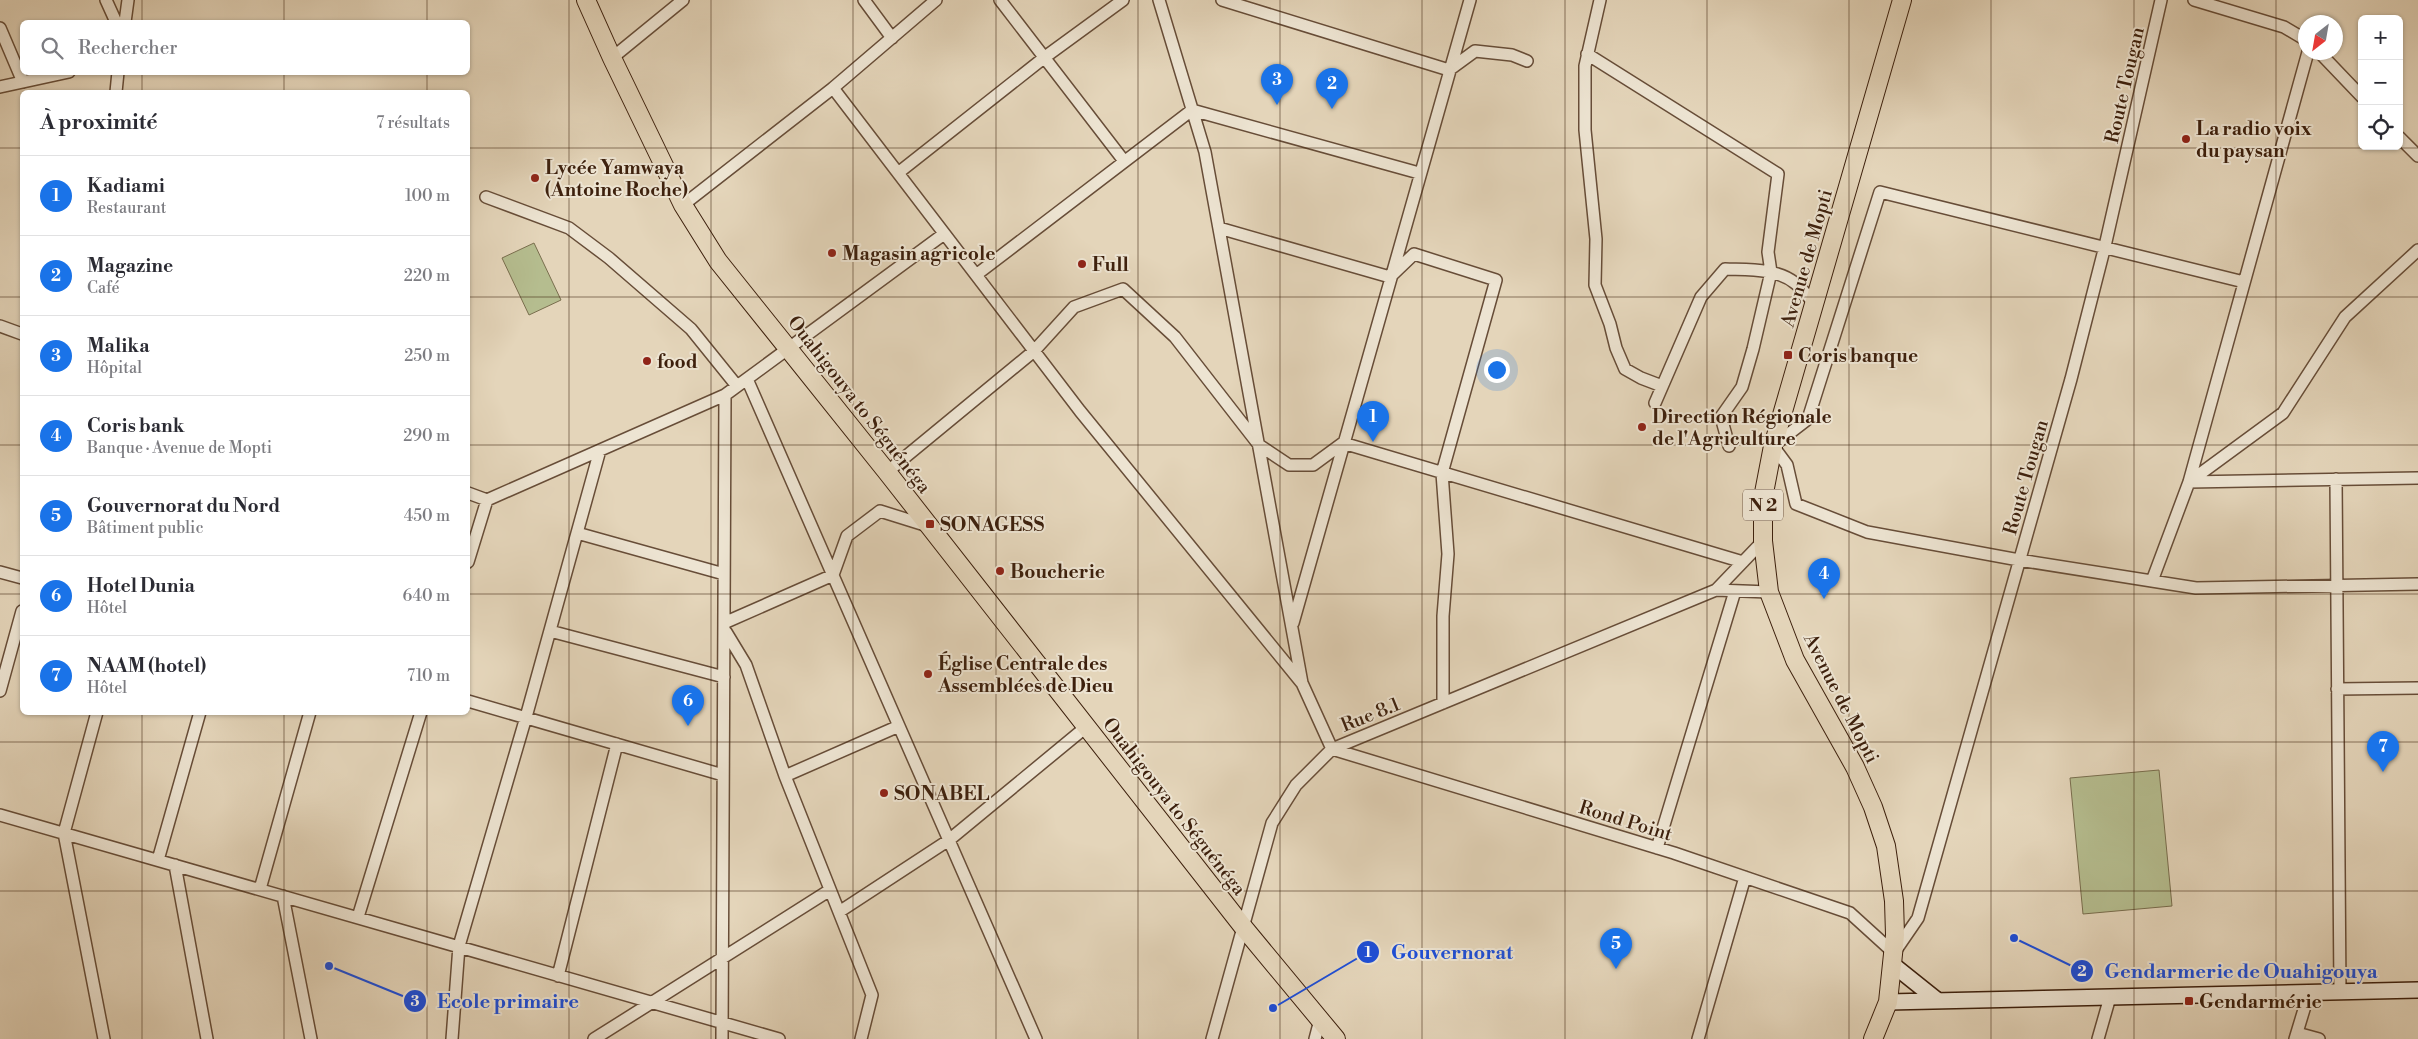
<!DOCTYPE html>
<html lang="fr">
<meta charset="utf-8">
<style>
:root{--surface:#fff;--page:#f7f7f7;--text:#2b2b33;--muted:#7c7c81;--line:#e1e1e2;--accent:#1a73e8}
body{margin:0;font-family:"Libre Bodoni",serif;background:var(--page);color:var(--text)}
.controls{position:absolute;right:15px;top:15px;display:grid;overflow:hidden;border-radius:8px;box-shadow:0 1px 4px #0004}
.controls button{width:45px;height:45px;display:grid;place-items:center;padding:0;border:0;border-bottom:1px solid var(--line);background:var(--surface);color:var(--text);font:25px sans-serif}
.compass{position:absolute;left:2298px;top:15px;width:45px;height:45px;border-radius:50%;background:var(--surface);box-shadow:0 1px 4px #0004;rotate:211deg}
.you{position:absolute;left:1496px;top:369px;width:18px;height:18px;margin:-12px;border:4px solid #fff;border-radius:50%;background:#1a73e8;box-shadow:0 0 0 8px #1a73e833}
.badge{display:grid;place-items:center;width:32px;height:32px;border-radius:50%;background:var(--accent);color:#fff;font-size:16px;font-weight:700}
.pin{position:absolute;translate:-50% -41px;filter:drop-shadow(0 1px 2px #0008)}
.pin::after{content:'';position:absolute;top:26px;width:18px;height:15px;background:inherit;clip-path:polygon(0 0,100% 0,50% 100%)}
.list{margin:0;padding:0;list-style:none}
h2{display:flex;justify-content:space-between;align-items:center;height:65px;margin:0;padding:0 20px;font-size:21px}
h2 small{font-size:16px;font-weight:400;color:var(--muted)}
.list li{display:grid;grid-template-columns:32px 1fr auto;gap:15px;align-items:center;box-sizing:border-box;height:80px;padding:0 20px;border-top:1px solid var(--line)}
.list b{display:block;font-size:19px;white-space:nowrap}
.list p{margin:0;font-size:16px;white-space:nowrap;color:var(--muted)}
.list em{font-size:16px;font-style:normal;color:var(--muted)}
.icon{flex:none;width:28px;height:28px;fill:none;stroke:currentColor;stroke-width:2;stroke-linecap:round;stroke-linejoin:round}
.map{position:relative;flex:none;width:2418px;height:1039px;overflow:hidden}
.search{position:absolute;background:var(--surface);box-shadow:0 1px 4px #0004;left:20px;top:20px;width:450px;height:55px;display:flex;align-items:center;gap:12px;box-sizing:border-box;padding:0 18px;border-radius:8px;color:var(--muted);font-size:19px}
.panel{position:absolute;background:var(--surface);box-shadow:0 1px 4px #0004;left:20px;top:90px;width:450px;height:625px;border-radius:8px}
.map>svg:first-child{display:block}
</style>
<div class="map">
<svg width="2418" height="1039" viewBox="0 0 2418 1039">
<rect width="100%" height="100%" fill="#e4d5ba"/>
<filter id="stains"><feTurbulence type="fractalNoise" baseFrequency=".004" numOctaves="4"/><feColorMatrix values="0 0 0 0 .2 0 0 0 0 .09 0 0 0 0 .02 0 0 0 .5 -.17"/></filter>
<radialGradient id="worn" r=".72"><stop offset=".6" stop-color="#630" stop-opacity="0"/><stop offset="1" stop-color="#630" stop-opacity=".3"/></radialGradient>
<!-- grass -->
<path fill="#b5bd8f" stroke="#796e4e" d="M534 243 561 300 529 315 502 258Z
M2159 770 2172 906 2083 914 2070 778Z"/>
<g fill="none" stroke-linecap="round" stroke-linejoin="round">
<defs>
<path id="street" d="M106 0 116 22
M864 0 892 38
M1000 0 1124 161
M1159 0 1205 152 1302 683 1332 749 1674 853 1850 913 1894 953 1918 918 2071 379 2105 246 2161 0
M1222 0 1449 70 1475 51 1512 55 1527 61
M1600 0 1585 66V130L1596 239 1595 285 1610 324 1616 348 1625 369 1641 378 1662 386
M2194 0 2284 27 2306 40
M125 22 128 0
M0 28 23 82
M2319 52 2362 97
M1587 54 1778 174 1768 252 1771 272 1753 349 1742 387 1721 417 1729 446
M612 58 683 0
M0 87 69 72
M833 88 1080 411 1301 682
M116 92 118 72
M2399 137 2418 156
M898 173 1045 57 1123 0
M486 197 569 228 609 258 691 329 737 386
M683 205 833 88 936 0
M1219 228 1390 277 1414 254 1496 280 1442 473 1448 554 1443 616V703
M2418 250 2345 317 2283 413 2189 482 2418 478
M976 275 1192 110 1419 173
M2244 282 1880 192 1808 419 1773 446 1787 465 1796 504 1867 532 2019 560 2196 588 2418 584
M0 326 22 334
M747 379 1036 1039
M1655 403 1701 297 1725 269C1747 270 1777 268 1795 283 1802 288 1808 297 1814 303
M887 472 1034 351 1074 307 1123 289 1175 337 1259 445 1289 465H1313L1343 443 1743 562
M2336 479 2340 992
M468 493 487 500 725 395
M577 533 724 574
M1763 541 1716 590 1769 592
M468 562 487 500
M0 572 22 578
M2152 581 2189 482 2308 52
M724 623 833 575 847 536 880 511 928 526
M1293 623 1470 0
M550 631 724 677
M726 632 746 665 785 776 872 995 861 1039
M2337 689 2418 688
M0 691 22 611
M468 701 723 775
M97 712 64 833 104 1039
M785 776 899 726
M0 815 779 1039
M1657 848 1735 591
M158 860 200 712
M175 865 207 1039
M260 889 310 712
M283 896 311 1039
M839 912 949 840 1086 727
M358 917 421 712
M558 976 617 744
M2297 1033 2319 1039
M452 1039 459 946 526 717 600 450
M594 1039 830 890
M722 1039 725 395 944 234
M1212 1039 1272 823 1296 785 1332 749 1716 590
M1315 1039 1320 1020
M1698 1039 1745 877
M2098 1039 2110 997
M2295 1039 2309 993"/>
<path id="secondary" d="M1892 964 1937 1000
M1888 1002 2418 990"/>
<path id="primary" d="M586 0 612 58 683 205 718 261 887 472 1244 928 1336 1039
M1873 1039 1888 1002 1895 935 1894 901 1886 846 1873 807 1855 767 1795 660 1769 592 1763 541V498L1773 446 1902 0"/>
</defs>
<!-- street casing -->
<use href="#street" stroke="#674d38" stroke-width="14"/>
<!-- secondary casing -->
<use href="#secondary" stroke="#3d200d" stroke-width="18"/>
<!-- primary casing -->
<use href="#primary" stroke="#3d200d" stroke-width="20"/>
<!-- street -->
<use href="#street" stroke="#ede4d2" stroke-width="11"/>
<!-- secondary -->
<use href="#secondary" stroke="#ede4d2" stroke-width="15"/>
<!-- primary -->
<use href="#primary" stroke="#e4d5ba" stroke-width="18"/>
</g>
<!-- grid -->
<path fill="none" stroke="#3d200d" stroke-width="1" stroke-opacity="0.55" d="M142 0V22M284 0V22M427 0V22M569 0V1039M711 0V1039M853 0V1039M996 0V1039M1138 0V1039M1280 0V1039M1422 0V1039M1565 0V1039M1707 0V1039M1849 0V1039M1991 0V1039M2134 0V1039M2276 0V1039M142 72V92M284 72V92M427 72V92M0 148H22M468 148H2418M0 297H22M468 297H2418M0 445H22M468 445H2418M0 594H22M468 594H2418M142 712V1039M284 712V1039M427 712V1039M0 742H2418M0 891H2418"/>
<!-- markers -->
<g fill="#8f2418" stroke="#ede4d2" stroke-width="2">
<circle cx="2186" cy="139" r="5"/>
<circle cx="535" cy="178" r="5"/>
<circle cx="832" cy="253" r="5"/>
<circle cx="1082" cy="264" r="5"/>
<rect x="1783" y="350" width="10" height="10" rx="2.5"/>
<circle cx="647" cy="361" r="5"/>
<circle cx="1642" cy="427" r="5"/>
<rect x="925" y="519" width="10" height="10" rx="2.5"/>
<circle cx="1000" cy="571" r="5"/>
<circle cx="928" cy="674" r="5"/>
<circle cx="884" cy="793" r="5"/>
<rect x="2184" y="996" width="10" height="10" rx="2.5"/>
</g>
<g text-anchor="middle" stroke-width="4" stroke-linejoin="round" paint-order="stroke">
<!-- shield labels -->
<rect fill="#ede4d2" stroke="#725b48" stroke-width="1" x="1743" y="489.5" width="40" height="31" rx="4"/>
<g font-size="18" font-weight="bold" fill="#3d200d">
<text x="1763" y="511">N 2</text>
</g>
<!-- street labels -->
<g font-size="19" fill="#3d200d" stroke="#ede4d2">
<text transform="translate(2124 85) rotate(-77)" y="7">Route Tougan</text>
<text transform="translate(1806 258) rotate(-74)" y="7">Avenue de Mopti</text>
<text transform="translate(860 404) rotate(52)" y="7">Ouahigouya to Séguénéga</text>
<text transform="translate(2025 477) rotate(-74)" y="7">Route Tougan</text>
<text transform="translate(1842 698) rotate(63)" y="7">Avenue de Mopti</text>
<text transform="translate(1370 714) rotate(-22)" y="7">Rue 8.1</text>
<text transform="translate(1175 806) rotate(52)" y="7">Ouahigouya to Séguénéga</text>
<text transform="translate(1626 820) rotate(17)" y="7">Rond Point</text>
</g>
<!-- poi labels -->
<g font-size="19" font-weight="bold" fill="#3d200d" stroke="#ede4d2" text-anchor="start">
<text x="2196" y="135">La radio voix<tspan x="2196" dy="22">du paysan</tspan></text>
<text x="545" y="174">Lycée Yamwaya<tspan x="545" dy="22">(Antoine Roche)</tspan></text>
<text x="842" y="260">Magasin agricole</text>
<text x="1092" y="271">Full</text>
<text x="1798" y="362">Coris banque</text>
<text x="657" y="368">food</text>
<text x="1652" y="423">Direction Régionale<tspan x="1652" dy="22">de l'Agriculture</tspan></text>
<text x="940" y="531">SONAGESS</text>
<text x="1010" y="578">Boucherie</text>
<text x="938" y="670">Église Centrale des<tspan x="938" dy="22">Assemblées de Dieu</tspan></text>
<text x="894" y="800">SONABEL</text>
<text x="2199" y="1008">Gendarmérie</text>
</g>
</g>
<!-- callouts -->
<path fill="none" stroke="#1d4ed8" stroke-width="2" d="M1273 1008L1368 952M2014 938L2082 971M329 966L415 1001"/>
<g fill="#1d4ed8" stroke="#ede4d2" stroke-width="2">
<circle cx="1273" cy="1008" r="5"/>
<circle cx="2014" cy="938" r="5"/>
<circle cx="329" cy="966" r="5"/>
<circle cx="1368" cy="952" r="12"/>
<circle cx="2082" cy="971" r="12"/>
<circle cx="415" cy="1001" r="12"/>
</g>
<g font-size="15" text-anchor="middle" font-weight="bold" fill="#fff">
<text x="1368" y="957">1</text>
<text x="2082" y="976">2</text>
<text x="415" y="1006">3</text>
</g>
<g font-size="20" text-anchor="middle" font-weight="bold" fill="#1d4ed8" stroke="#ede4d2" stroke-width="4" stroke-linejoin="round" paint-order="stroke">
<text x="1452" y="959">Gouvernorat</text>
<text x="2241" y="978">Gendarmerie de Ouahigouya</text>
<text x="508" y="1008">Ecole primaire</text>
</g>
<rect width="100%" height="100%" filter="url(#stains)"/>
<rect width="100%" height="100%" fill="url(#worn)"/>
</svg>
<div class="controls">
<button>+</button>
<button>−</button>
<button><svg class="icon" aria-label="locate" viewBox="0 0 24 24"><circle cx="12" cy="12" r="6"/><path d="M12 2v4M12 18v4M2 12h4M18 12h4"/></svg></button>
</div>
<svg class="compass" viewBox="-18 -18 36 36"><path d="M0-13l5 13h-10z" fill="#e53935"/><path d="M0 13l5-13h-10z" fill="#7c7c81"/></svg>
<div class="you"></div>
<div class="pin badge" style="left:1373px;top:442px">1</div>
<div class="pin badge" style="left:1332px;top:109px">2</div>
<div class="pin badge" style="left:1277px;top:105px">3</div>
<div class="pin badge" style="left:1824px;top:599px">4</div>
<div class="pin badge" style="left:1616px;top:969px">5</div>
<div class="pin badge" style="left:688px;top:726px">6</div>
<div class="pin badge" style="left:2383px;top:772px">7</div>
<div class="search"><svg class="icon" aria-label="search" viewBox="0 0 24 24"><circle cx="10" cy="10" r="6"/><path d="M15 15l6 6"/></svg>Rechercher</div>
<section class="panel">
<h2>À proximité<small>7 résultats</small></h2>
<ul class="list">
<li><span class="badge">1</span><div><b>Kadiami</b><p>Restaurant</p></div><em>100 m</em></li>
<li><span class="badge">2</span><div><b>Magazine</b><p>Café</p></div><em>220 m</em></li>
<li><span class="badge">3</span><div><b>Malika</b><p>Hôpital</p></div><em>250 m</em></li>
<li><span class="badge">4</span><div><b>Coris bank</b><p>Banque · Avenue de Mopti</p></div><em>290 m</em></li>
<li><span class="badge">5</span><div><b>Gouvernorat du Nord</b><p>Bâtiment public</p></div><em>450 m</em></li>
<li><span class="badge">6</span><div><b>Hotel Dunia</b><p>Hôtel</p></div><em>640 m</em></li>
<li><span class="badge">7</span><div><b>NAAM (hotel)</b><p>Hôtel</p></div><em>710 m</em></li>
</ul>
</section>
</div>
